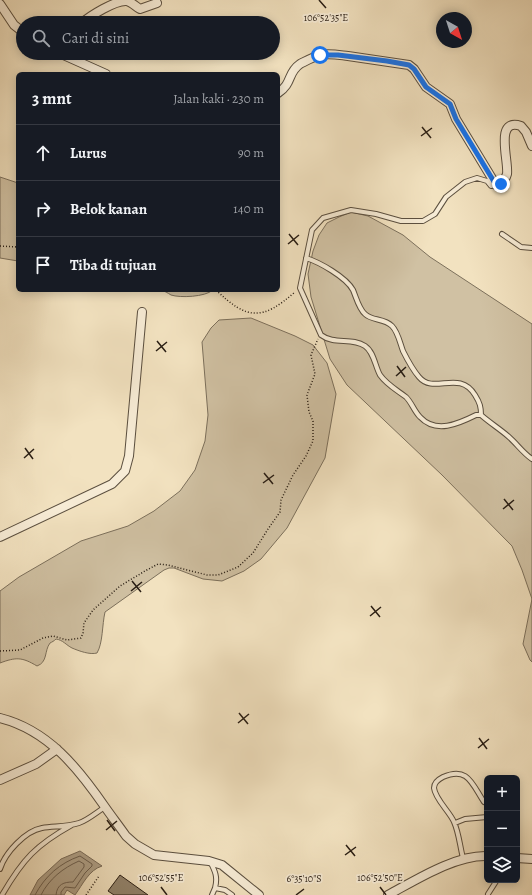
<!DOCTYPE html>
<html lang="id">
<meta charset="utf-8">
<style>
:root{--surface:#171b24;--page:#20242c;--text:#f1f3f6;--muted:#9ea1a6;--line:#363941}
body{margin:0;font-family:Alegreya,serif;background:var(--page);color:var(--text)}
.controls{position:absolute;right:12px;bottom:12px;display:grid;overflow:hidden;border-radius:6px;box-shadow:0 2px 10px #0003}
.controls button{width:36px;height:36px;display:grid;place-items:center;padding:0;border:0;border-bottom:1px solid var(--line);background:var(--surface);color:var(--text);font:20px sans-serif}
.compass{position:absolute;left:436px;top:12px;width:36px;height:36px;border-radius:50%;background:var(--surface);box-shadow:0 2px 10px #0003;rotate:141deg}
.stop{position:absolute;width:12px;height:12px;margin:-9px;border:3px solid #1a73e8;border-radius:50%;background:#fff}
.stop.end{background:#1a73e8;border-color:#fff;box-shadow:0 1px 4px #0008}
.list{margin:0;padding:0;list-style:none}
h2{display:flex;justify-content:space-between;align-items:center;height:52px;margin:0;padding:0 16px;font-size:17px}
h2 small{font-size:13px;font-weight:400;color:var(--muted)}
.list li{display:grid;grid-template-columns:26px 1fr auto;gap:12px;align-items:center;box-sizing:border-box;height:56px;padding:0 16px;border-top:1px solid var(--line)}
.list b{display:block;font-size:15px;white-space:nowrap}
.list em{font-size:13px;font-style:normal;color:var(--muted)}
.icon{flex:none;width:22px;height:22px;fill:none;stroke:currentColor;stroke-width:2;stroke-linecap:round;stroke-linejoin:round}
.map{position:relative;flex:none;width:532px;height:895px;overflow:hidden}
.search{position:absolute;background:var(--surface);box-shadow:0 2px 10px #0003;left:16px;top:16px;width:264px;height:44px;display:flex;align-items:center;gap:10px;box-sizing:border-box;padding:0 14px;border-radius:22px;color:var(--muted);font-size:15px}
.panel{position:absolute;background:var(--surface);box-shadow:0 2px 10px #0003;left:16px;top:72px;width:264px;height:220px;border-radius:6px}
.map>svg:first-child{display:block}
</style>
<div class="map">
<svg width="532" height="895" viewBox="0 0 532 895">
<rect width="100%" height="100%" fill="#f2e2c0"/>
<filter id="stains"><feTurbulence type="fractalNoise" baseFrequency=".005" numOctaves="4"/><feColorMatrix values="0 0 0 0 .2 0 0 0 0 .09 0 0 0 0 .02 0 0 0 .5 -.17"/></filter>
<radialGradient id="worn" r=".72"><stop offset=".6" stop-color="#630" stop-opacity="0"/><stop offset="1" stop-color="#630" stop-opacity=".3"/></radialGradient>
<!-- green -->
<path fill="#d0c1a3" stroke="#7c705c" d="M0 177 18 183V261L0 258Z
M351 212 368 216 403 235 430 257 532 324V662L530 660 523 644 532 599 522 570 512 546 442 475 347 385 330 359 311 297 308 274 313 251 319 235 327 223 339 217Z
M162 290H213C205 297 180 298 171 295 168 293 164 291 162 290Z
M251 318 295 336 313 345 327 363 336 394 325 458 287 528 261 559 244 571 222 581 203 579 174 568H169L164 570 105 612C102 625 103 643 97 653 90 655 79 651 72 648 66 645 63 640 56 639 54 641 52 642 50 643 44 651 48 662 37 666 22 657 16 657 0 663V591L19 577 81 541 128 526 154 511 180 491 195 470 205 441 208 415 202 342 211 328 219 320Z"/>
<!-- water -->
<path fill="#ae9f86" stroke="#796b58" d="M80 851 102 866C89 870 83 884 75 895L67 890 64 895H30L38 880 61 859Z"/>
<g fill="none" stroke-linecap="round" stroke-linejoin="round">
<!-- shore -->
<path stroke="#6c5e4d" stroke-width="1" d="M35 895C45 876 60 863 80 856L92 864V866L85 873 75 888 65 887 61 892V895
M41 895C49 879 63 868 79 861L84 864V867L73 882C64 882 57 884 56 895"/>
</g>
<!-- building -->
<path fill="#92846d" stroke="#291e14" d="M120 875 148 895H114L108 891Z"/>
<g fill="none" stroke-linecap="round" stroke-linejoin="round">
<defs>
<path id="service" d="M496 185 491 186 487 181 477 178 465 182 446 197 435 214 423 221H401L376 214 351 210 323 218 312 230 300 288 321 335C334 345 352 337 365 346 374 352 375 366 380 375 387 385 397 390 406 397 412 403 414 411 420 417 436 434 458 424 476 415H481C490 423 500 429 509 437 517 444 523 453 532 459
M502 234 521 247 532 248
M306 258C319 262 346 277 353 290 356 297 359 309 365 314 372 321 384 318 392 326 398 332 400 343 403 351 407 359 413 370 419 377 434 395 459 369 475 395 480 403 481 407 481 415
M455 823 465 819 487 817
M463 858C460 847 459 833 454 822 450 812 435 799 434 788 434 783 439 779 443 777 468 766 472 784 484 802
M210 861C215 871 218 877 215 888
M0 869C5 853 25 831 42 828 54 826 67 827 79 823 88 820 97 812 105 807
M488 894 497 880
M2 895C23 859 36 845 72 825
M212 895 215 888 225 890 232 895"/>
<path id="minor" d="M0 4 14 25 23 32
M82 23C90 16 115 0 127 1 132 2 136 7 140 9L157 3
M59 53 106 74
M278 93C293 83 287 73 300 64 306 61 313 57 320 55 329 53 339 55 348 56 368 59 389 62 409 65L414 69 426 87 450 104 456 119 496 185 501 184C504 181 506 178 507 174 509 161 494 117 521 126L526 132 532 146
M0 537 112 484 125 471 129 456 142 312
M0 718C48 730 78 768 105 807 112 817 119 826 126 836L135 844 154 855 209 861 222 865 259 895
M0 780 36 764 57 749
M517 858 532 859
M388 895C416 880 455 855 487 856"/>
</defs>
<!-- service casing -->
<use href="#service" stroke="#5b4f3f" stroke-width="6"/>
<!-- minor casing -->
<use href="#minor" stroke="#5b4f3f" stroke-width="10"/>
<!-- path -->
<path stroke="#291e14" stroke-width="1.5" stroke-dasharray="1 2" stroke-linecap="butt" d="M0 246 18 247
M216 290C247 320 262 321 295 292
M0 651 20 650 43 638 53 636 67 640 81 638 83 633 84 623 93 610 120 586 145 571 158 564 168 565 207 575H218L238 567 253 553 268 529 280 512 281 500 293 475 306 456 313 441V421L309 412 307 395 315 374 311 355 318 339
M86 895 99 876"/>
<!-- service -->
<use href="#service" stroke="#f7ecd6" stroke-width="4"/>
<!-- minor -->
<use href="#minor" stroke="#f7ecd6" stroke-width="8"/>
</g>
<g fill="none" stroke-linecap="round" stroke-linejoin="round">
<!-- route -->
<path stroke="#1a73e8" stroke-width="5" d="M320 55H338L387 61 409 65 414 69 426 87 450 104 456 119 496 185 501 184"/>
</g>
<!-- ticks -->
<path fill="none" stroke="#291e14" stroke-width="1.5" d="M319 0 326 8M422 127 431 138M421 136 432 128M289 234 298 245M288 244 299 235M157 341 166 352M156 351 167 342M397 366 405 377M396 376 406 367M25 448 33 459M24 458 34 449M264 473 273 484M263 483 274 475M504 499 513 510M503 509 514 500M132 581 141 592M131 591 142 582M371 606 380 617M370 616 381 607M239 713 248 724M238 723 249 714M479 738 487 749M478 748 489 739M107 820 115 831M106 830 117 821M346 845 355 856M345 855 356 847M161 887 167 895M380 887 386 895M296 895 304 889"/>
<g font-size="10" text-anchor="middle" fill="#291e14" stroke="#f7ecd6" stroke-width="3.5" stroke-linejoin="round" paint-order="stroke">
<text x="326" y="21">106°52'35"E</text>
<text x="161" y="881">106°52'55"E</text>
<text x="380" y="881">106°52'50"E</text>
<text x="304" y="882">6°35'10"S</text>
</g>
<rect width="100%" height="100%" filter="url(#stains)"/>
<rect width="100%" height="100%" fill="url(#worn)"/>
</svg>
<div class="controls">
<button>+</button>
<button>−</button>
<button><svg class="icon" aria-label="layers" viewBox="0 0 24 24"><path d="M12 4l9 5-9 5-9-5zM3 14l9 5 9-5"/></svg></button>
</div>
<svg class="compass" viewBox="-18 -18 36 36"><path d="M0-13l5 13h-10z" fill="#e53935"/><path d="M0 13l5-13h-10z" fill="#9ea1a6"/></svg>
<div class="stop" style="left:320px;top:55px"></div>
<div class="stop end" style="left:501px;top:184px"></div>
<div class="search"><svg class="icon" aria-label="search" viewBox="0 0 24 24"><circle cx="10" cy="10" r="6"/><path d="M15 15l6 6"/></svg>Cari di sini</div>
<section class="panel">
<h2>3 mnt<small>Jalan kaki · 230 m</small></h2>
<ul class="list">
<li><svg class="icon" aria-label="ahead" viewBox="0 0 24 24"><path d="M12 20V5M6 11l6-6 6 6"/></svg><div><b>Lurus</b></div><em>90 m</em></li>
<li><svg class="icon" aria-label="right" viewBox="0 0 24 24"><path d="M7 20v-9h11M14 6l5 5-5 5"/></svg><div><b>Belok kanan</b></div><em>140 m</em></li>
<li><svg class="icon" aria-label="arrive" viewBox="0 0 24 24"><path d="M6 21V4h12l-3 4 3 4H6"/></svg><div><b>Tiba di tujuan</b></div></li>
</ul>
</section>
</div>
